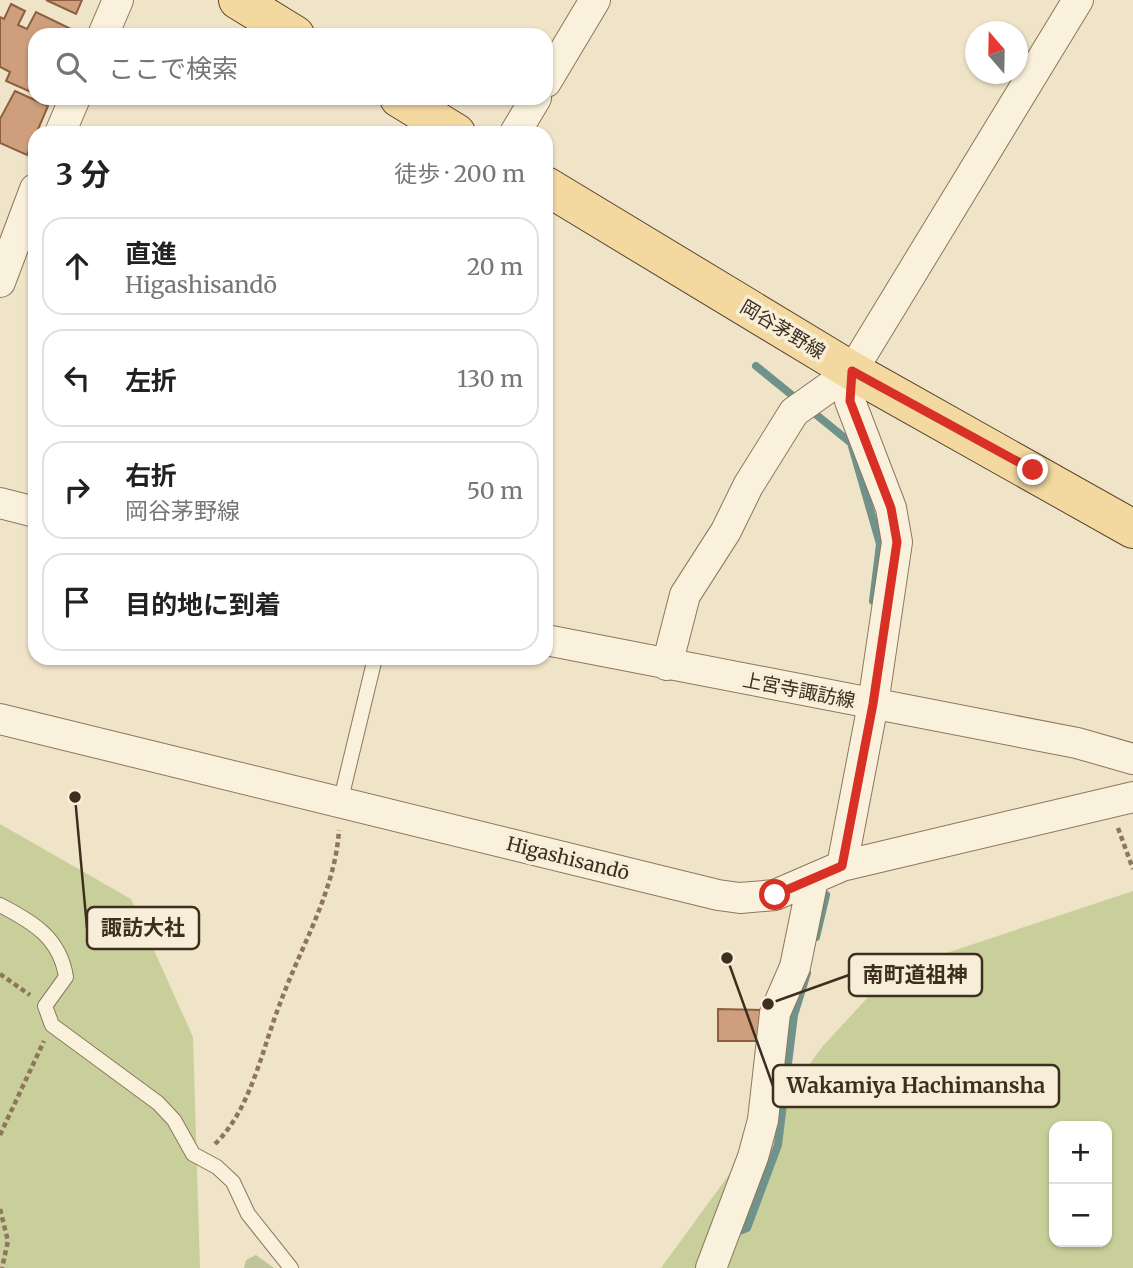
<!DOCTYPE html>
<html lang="ja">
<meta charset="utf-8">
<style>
:root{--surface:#fff;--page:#f6f6f6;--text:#222;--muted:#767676;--line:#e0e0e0}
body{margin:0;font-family:Merriweather,"Noto Sans JP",serif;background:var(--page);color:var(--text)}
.controls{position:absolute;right:21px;bottom:21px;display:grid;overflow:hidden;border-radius:14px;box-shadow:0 2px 5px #0004}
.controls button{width:63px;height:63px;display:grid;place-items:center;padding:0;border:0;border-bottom:2px solid var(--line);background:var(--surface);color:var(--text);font:35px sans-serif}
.compass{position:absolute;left:965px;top:21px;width:63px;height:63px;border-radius:50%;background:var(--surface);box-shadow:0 2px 5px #0004;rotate:340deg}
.stop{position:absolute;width:21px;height:21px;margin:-16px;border:5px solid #d93025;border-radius:50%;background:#fff}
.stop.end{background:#d93025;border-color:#fff;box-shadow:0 2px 7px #0008}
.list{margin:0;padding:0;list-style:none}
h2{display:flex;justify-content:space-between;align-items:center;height:91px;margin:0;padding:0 28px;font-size:30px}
h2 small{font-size:23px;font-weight:400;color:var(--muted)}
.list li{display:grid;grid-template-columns:46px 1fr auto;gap:21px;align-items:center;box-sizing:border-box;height:98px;margin:0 14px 14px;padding:0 14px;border:2px solid var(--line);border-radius:21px}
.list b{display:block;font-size:26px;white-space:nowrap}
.list p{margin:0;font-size:23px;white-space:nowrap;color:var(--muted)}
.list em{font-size:23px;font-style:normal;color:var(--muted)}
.icon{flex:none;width:38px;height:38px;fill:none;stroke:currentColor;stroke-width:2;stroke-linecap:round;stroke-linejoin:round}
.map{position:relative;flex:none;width:1133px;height:1268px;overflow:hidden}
.search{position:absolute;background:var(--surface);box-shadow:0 2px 5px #0004;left:28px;top:28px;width:525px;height:77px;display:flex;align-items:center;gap:18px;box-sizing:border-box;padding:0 24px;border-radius:21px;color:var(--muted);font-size:26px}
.panel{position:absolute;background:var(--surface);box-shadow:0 2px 5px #0004;left:28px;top:126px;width:525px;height:539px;border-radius:21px}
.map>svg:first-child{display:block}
</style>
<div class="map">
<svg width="1133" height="1268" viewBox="0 0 1133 1268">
<rect width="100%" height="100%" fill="#f0e4c8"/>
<!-- green -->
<path fill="#c9cf9b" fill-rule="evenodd" d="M0 824 131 899 193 1037 200 1268H0Z
M1133 891V1268H661L822 1047 892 971ZM1054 1126H1107V1242H1054Z"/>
<!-- cemetery -->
<path fill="#bfc49a" d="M256 1255 274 1268H244L246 1260Z"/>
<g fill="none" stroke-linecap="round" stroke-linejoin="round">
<!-- stream -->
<path stroke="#6f938a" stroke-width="8" d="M756 366 798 400
M808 408 851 443 880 544 873 601
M816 937 826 895
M734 1233 747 1228 778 1145 794 1015 807 973"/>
</g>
<!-- building -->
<path fill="#cf9f7d" stroke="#8d5f41" stroke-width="2" d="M46 0H82L76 14Z
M11 4 25 11 18 25 27 29 36 12 71 29 68 35H35V85L31 92 6 81 10 72 0 67V17L4 19Z
M15 91 48 106 27 155 0 143V119Z
M718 1009 762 1010V1041H718Z"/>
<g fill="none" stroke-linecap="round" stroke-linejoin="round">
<defs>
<path id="lane" d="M340 803 375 658
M0 905C33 922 60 938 66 977L45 1006 52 1025 158 1103 174 1120 193 1154 217 1167 233 1182 248 1214 291 1268"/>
<path id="street" d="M103 35 118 0
M546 82 595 0
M60 133 75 98
M515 133 536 98
M0 282 35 189
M0 503 35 512
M546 640 1077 743 1133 759
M667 665 685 595 726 531 748 486 794 412 852 371 1078 0
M0 719 718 895 740 898 775 895 842 866 1133 797
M842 866 873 704 897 542 891 508 850 401 852 371
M711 1268 753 1157 763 1120 775 1013 795 967 813 879"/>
<path id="primary" d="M238 0 295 35
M399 98 456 133
M546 186 852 371 1133 529"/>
</defs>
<!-- lane casing -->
<use href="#lane" stroke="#8d765c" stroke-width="16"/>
<!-- street casing -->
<use href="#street" stroke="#8d765c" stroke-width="32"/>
<!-- primary casing -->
<use href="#primary" stroke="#5b4430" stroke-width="40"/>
<!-- path -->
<path stroke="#8d765c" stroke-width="4.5" stroke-dasharray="5 3.5" stroke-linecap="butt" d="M1118 828 1133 869
M0 974 30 995
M0 1135 44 1041
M215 1144C252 1108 262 1048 281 1001 302 944 335 891 339 830
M0 1209 8 1241 2 1268"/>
<!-- lane -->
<use href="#lane" stroke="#faf1dc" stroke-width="14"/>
<!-- street -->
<use href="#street" stroke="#faf1dc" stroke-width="30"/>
<!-- primary -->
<use href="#primary" stroke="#f3d9a0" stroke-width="38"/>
</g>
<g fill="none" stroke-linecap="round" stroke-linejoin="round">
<!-- route -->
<path stroke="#d93025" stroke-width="9" d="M775 895 842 866 873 704 897 542 891 508 850 401 852 371 1033 470"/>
</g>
<g text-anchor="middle" stroke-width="7" stroke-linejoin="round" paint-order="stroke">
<!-- street labels -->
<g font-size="19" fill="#3d2e20" stroke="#f7eed8">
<text transform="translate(783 329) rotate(31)" y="7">岡谷茅野線</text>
<text transform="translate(799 690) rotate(11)" y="7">上宮寺諏訪線</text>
<text transform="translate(568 858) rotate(14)" y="7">Higashisandō</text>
</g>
</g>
<!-- callouts -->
<path fill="none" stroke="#3d2e20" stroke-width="2.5" d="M75 797L87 928M768 1004L849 975M727 958L773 1086"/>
<g fill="#3d2e20" stroke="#f7eed8" stroke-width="2.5">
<circle cx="75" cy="797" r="7"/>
<circle cx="768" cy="1004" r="7"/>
<circle cx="727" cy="958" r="7"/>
</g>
<g fill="#f7eed8" stroke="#3d2e20" stroke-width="2.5">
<rect x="87" y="907" width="112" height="42" rx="7"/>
<rect x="849" y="954" width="133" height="42" rx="7"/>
<rect x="773" y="1065" width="286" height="42" rx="7"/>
</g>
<g font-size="21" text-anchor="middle" font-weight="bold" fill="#3d2e20">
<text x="143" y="935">諏訪大社</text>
<text x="915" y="982">南町道祖神</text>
<text x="916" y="1093">Wakamiya Hachimansha</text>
</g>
</svg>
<div class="controls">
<button>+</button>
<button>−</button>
</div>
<svg class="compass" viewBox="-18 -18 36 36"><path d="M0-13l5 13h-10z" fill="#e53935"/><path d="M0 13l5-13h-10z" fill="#767676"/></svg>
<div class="stop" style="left:775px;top:895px"></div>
<div class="stop end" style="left:1033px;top:470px"></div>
<div class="search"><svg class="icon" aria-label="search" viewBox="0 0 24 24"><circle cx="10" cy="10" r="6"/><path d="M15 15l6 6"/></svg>ここで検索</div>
<section class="panel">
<h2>3 分<small>徒歩 · 200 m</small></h2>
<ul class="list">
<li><svg class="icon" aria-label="ahead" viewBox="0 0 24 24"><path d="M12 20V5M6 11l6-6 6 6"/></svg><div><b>直進</b><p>Higashisandō</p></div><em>20 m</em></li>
<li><svg class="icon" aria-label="left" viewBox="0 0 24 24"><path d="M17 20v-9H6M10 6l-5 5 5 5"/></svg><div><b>左折</b></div><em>130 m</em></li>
<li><svg class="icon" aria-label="right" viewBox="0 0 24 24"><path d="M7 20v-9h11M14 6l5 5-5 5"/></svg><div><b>右折</b><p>岡谷茅野線</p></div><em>50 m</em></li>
<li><svg class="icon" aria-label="arrive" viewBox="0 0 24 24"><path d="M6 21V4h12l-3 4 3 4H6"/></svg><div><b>目的地に到着</b></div></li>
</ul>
</section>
</div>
